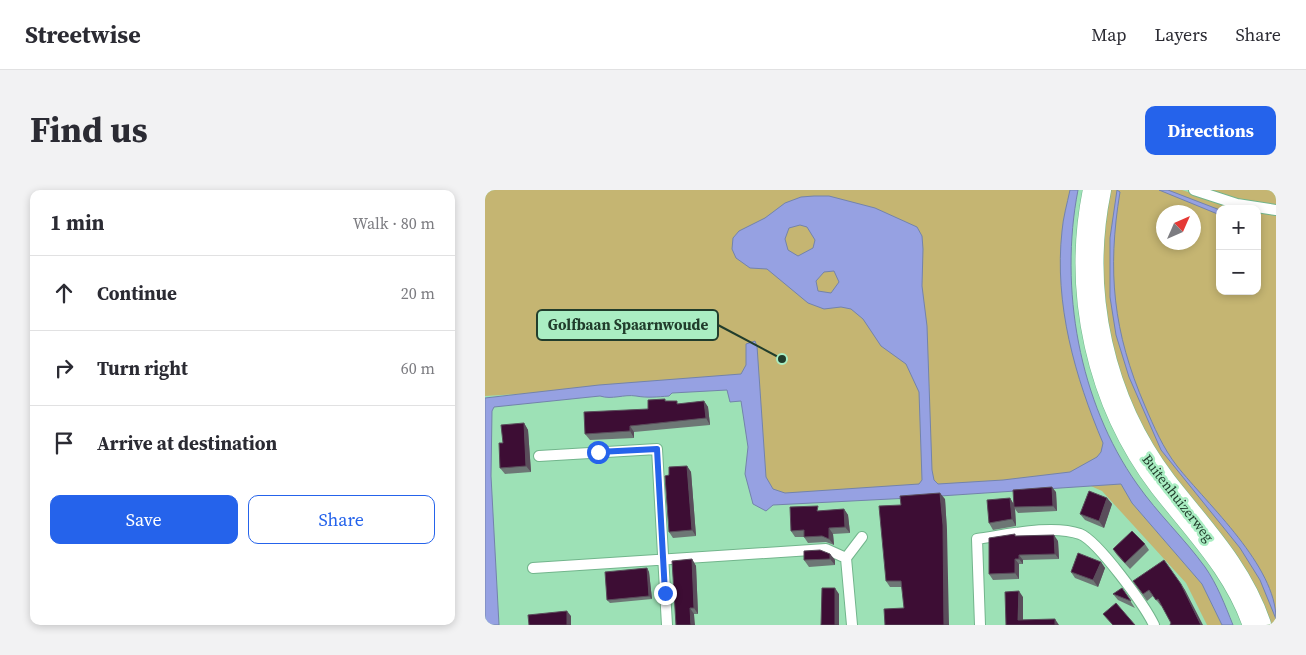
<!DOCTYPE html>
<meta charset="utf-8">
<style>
:root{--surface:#fff;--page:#f2f2f3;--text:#2b2b33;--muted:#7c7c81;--line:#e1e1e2;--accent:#2563eb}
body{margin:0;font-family:"Source Serif 4",serif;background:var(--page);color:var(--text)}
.controls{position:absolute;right:15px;top:15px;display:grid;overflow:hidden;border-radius:10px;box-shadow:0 2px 8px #0003}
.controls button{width:45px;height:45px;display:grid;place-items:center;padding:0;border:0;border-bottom:1px solid var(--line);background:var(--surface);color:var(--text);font:25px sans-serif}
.compass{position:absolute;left:671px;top:15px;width:45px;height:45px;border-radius:50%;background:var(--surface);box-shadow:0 2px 8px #0003;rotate:45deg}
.stop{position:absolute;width:15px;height:15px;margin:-11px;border:4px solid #2563eb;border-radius:50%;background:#fff}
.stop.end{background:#2563eb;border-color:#fff;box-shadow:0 1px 5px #0008}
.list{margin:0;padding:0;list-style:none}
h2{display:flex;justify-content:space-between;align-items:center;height:65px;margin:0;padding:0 20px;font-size:21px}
h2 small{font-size:16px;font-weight:400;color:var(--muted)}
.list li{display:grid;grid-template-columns:32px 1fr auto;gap:15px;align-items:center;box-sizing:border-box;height:75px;padding:0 20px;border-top:1px solid var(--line)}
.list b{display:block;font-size:19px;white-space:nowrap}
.list em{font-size:16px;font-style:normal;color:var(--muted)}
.actions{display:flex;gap:10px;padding:15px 20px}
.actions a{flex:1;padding:11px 0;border:1px solid var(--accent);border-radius:10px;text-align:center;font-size:18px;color:var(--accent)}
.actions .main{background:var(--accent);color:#fff}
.icon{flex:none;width:28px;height:28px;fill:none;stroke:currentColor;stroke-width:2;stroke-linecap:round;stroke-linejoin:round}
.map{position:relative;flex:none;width:791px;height:435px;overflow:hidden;border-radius:10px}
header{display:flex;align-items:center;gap:30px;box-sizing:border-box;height:70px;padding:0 25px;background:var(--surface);border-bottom:1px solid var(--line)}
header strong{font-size:24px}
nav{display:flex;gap:28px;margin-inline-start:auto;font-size:18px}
.intro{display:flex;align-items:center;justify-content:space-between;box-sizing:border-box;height:120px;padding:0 30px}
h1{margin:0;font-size:35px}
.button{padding:12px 22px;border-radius:10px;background:var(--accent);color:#fff;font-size:18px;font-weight:700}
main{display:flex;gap:30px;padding:0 30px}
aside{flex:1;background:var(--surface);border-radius:10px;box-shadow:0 2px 8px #0003}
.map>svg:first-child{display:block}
</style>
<header>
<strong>Streetwise</strong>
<nav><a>Map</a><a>Layers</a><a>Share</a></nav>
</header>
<div class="intro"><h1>Find us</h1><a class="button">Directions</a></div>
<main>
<aside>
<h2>1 min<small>Walk · 80 m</small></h2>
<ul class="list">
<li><svg class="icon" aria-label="ahead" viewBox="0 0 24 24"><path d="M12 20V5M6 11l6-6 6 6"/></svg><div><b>Continue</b></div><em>20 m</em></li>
<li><svg class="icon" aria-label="right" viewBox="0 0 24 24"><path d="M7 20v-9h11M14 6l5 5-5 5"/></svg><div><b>Turn right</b></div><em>60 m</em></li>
<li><svg class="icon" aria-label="arrive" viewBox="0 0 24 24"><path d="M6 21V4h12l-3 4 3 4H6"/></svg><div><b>Arrive at destination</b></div></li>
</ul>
<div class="actions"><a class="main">Save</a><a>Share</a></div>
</aside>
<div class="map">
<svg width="791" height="435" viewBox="0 0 791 435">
<rect width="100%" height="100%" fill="#9de1b6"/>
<!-- green -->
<path fill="#c5b572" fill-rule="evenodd" d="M0 0H589L581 55 590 154 625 260 595 289 288 309 274 298 264 204 251 192 0 206Z
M619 0H697L754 19H735V101H772V23L791 24V435H780L657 250 615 125ZM678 22H708V52H678Z
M720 0H791V16L772 15Z
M597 292 636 294 647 313 717 394 737 435H722L701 393 617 301Z"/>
<!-- water -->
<path fill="#96a1e2" stroke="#7383ab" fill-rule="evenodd" d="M585 0H593C574 98 594 212 652 294 673 324 699 348 720 377 732 394 740 415 748 435H737L717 394 647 313 636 294 425 308 288 315 281 321 268 314 260 284 263 257 256 211 245 212 242 200 187 203 184 206C172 207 162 208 151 206 139 204 127 210 115 206L9 217 7 221 6 286 14 435H0V208L114 195 256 184 261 175V154L270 151 272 156 281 287 288 299 300 303 434 294 437 290 434 202 421 174 396 156 378 129 366 119 356 117 339 119 323 113 282 79 265 78 251 68 247 59 248 48 254 41 280 28 300 13 316 7 329 6H344L390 18 432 37 437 46 438 59 437 96 442 136 447 280 449 290 453 294 518 290 585 282 612 267 616 262 618 253C590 187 569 114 577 41 578 28 582 14 585 0ZM315 35 322 37 330 50 328 58 313 66 303 60 300 49 304 38ZM349 81 354 92 346 103 333 101 331 91 339 82Z
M632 0 635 2C622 81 628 142 660 216 669 237 678 258 692 276 723 315 791 376 791 429L775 390 755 358 676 260 644 187 631 145 625 107V48Z
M674 0H683L735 20V25Z"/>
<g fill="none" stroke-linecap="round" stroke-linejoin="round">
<defs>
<path id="lane" d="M709 0 752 14 791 20
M54 266 172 259 182 435
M361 368 367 435
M48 378 341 359 361 368 377 347
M495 435 492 349C521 345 567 334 595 344 613 351 660 416 669 435"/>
<path id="secondary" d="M612 0C591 102 615 211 678 294 714 340 753 379 772 435"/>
</defs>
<!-- lane casing -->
<use href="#lane" stroke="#72b58c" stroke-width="12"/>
<!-- secondary casing -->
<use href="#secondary" stroke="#72b58c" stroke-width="29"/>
<!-- lane -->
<use href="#lane" stroke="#fff" stroke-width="10"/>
<!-- secondary -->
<use href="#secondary" stroke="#fff" stroke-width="28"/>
</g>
<!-- wall -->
<path fill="#6d7775" d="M182 211 194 214 219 211 223 217 225 235 149 242V248L105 250 100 244Z
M39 233 43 240 46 282 20 284 15 278 18 253Z
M202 276 206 282 211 346 188 348 184 342V285Z
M571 302 572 321 533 323 530 319 531 336 508 340 504 333 525 308 528 313Z
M622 308 627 314 619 338 600 330 595 324Z
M460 309 462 341 419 418 417 397H405L401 391Z
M359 319 363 325 365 343 348 344 349 355 341 352 323 353 319 347H310L306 341 336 321Z
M531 346 573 351 574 369 538 370V374H534V389L508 390 504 384Z
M660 354 664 360 645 379 632 365 628 359Z
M345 364 350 370V375L324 377 319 370Z
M207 369 211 376 213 424H209L191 435Z
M616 372 620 378 613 397 590 388 586 382Z
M162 378 164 382 167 409 125 413 122 410Z
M648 391 700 400 676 416 668 406 662 411Z
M637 398 650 418 633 410 628 404Z"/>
<!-- shaded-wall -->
<path fill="#5a4d5b" d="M219 211 223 217 225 235 221 228Z
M39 233 43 240 46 282 41 276Z
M145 236 149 242V248L145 241Z
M202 276 206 282 211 346 207 340Z
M567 297 571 302 572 321 568 316Z
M455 303 460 309 462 341 464 435H459Z
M525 308 529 315V317L530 319 531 336 527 329Z
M622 308 627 314 619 338 614 331Z
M359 319 363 325 365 343 360 337Z
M344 338 348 344 349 355 344 349Z
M569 345 573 351 574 369 570 364Z
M345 364 350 370V375L345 369Z
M534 365 538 370V374L534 369Z
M207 369 211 376 213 424 209 418Z
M530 369 534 374V389L530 383Z
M616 372 620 378 613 397 608 390Z
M162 378 164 382 167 409 164 406Z
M696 394 700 400 718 435H716Z
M350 398 354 404V435H350Z
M534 401 538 407V435L533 430Z
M205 418 209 424 210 435H206Z
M82 421 86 426V435H82Z
M570 429 574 435H570Z"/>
<!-- building -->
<path fill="#3d0d34" stroke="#5a4d5b" d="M180 209V211H192V214L219 211 221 228 145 236V241L100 244 99 222 163 219V210Z
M39 233 41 276 15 278 14 253H18L16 235Z
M202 276 207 340 184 342 180 286 184 285V277Z
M567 297 568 316 529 317 528 300Z
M604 301 622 308 614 331 595 324Z
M455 303 458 335 459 435H400L399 419 419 418 416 391H401L394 316 416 315 415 306Z
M525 308 527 329 504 333 502 310Z
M333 316 332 321 359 319 360 337 344 338V349L337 346 319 347V340L306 341 305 317Z
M647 341 660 354 640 373 628 359Z
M530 344V346L569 345 570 364 534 365V369H530V383L504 384V348Z
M335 360 345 364V369L319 370V361Z
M593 363 616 372 608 390 586 382Z
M207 369 209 418H205L206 435H191L187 371Z
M679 370 696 394 716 435H685L686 433 673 409 671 410 664 400 658 404 648 391Z
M162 378 164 406 122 410 120 382Z
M337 398H350V435H336Z
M637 398 646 411 628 404Z
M534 401 533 430 570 429V435H521L520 402Z
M631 413 650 435H628L618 424Z
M82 421V435H44L43 425Z"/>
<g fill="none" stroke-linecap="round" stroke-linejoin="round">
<!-- route -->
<path stroke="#2563eb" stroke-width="6" d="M113 262 172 259 180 403"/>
</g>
<g text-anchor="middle" stroke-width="5" stroke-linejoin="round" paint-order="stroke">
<!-- street labels -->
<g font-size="14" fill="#213d2c" stroke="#aaeec3">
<text transform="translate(693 308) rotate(52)" y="5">Buitenhuizerweg</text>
</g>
</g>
<!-- callouts -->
<path fill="none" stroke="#213d2c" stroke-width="2" d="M297 169L233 135"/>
<circle fill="#213d2c" stroke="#aaeec3" stroke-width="2" cx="297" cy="169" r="5"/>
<rect fill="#aaeec3" stroke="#213d2c" stroke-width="2" x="52" y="120" width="181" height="30" rx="5"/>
<g font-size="15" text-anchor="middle" font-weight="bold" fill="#213d2c">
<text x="143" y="140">Golfbaan Spaarnwoude</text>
</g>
</svg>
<div class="controls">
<button>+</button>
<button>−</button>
</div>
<svg class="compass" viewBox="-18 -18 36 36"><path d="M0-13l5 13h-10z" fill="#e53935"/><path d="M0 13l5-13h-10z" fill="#7c7c81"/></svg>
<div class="stop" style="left:113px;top:262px"></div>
<div class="stop end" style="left:180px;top:403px"></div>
</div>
</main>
